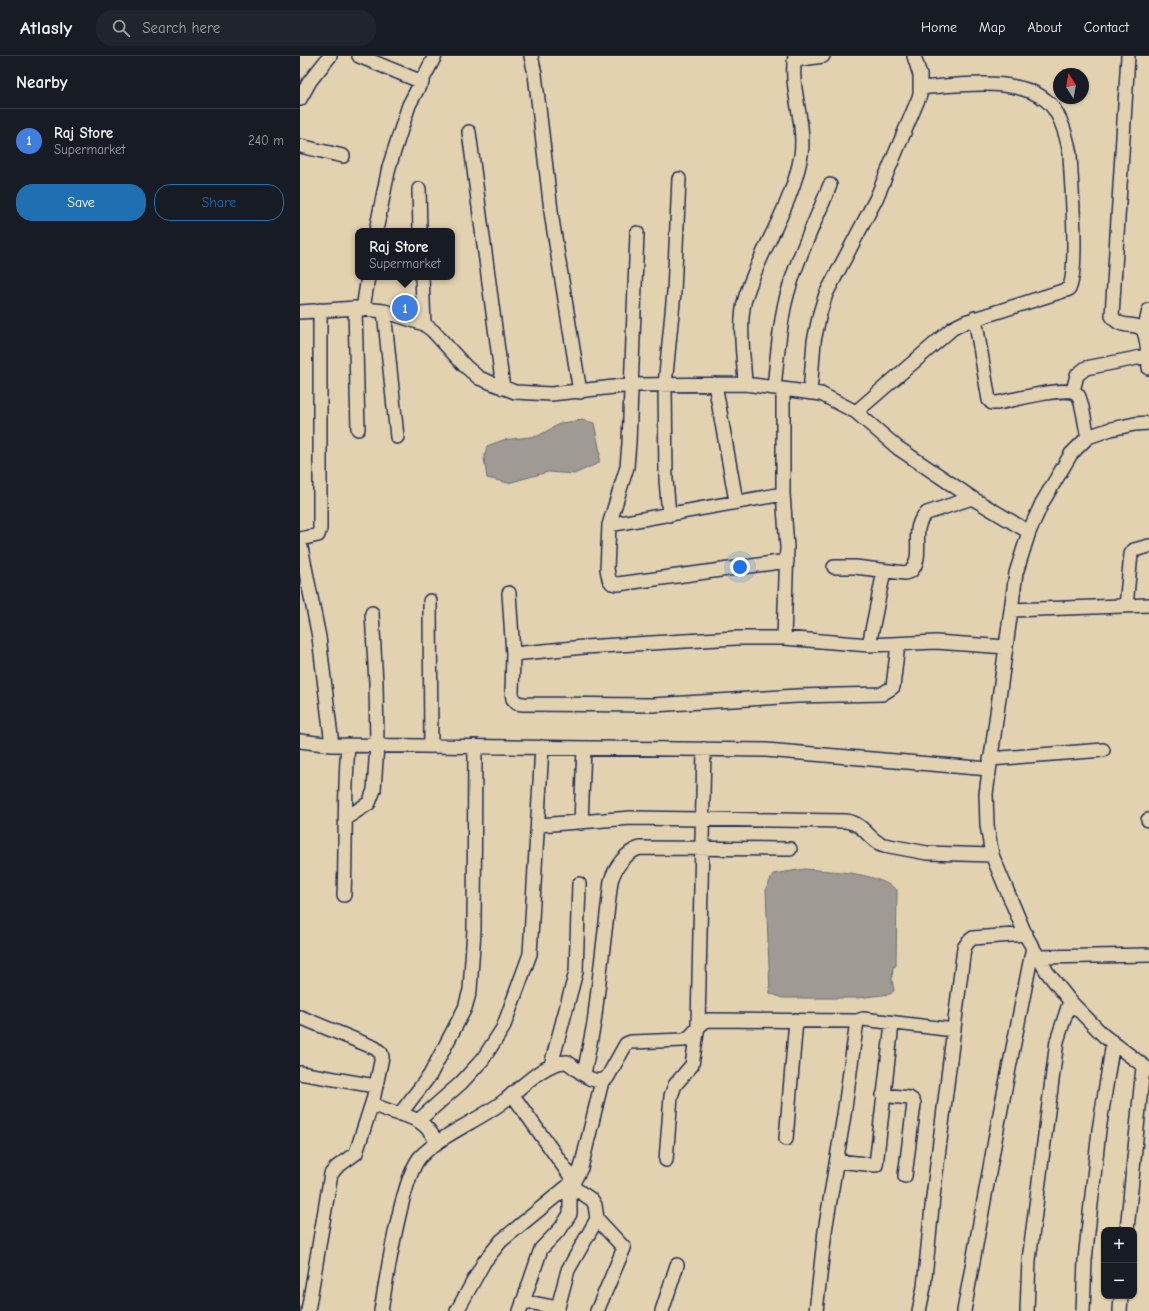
<!DOCTYPE html>
<meta charset="utf-8">
<style>
:root{--surface:#171b24;--page:#20242c;--text:#f1f3f6;--muted:#9ea1a6;--line:#363941;--accent:#1f6fb2}
body{margin:0;font-family:"Comic Neue",sans-serif;background:var(--page);color:var(--text)}
.controls{position:absolute;right:12px;bottom:12px;display:grid;overflow:hidden;border-radius:8px;box-shadow:0 1px 3px #0004}
.controls button{width:36px;height:36px;display:grid;place-items:center;padding:0;border:0;border-bottom:1px solid var(--line);background:var(--surface);color:var(--text);font:20px sans-serif}
.compass{position:absolute;left:753px;top:12px;width:36px;height:36px;border-radius:50%;background:var(--surface);box-shadow:0 1px 3px #0004;rotate:349deg}
.you{position:absolute;left:440px;top:511px;width:14px;height:14px;margin:-10px;border:3px solid #fff;border-radius:50%;background:#1a73e8;box-shadow:0 0 0 6px #1a73e833}
.badge{display:grid;place-items:center;width:26px;height:26px;border-radius:50%;background:var(--accent);color:#fff;font-size:13px;font-weight:700}
.pin{position:absolute;translate:-50% -50%;border:2px solid #fff;box-shadow:0 1px 4px #0006}
.popup{position:absolute;left:55px;top:172px;width:100px;height:52px;box-sizing:border-box;display:grid;place-content:center;border-radius:8px;background:var(--surface);filter:drop-shadow(0 1px 3px #0005);font-size:13px;white-space:nowrap;color:var(--muted)}
.popup b{font-size:15px;color:var(--text)}
.popup::after{content:'';position:absolute;left:50%;top:100%;margin-left:-8px;border:8px solid transparent;border-top-color:var(--surface)}
.list{margin:0;padding:0;list-style:none}
h2{display:flex;justify-content:space-between;align-items:center;height:52px;margin:0;padding:0 16px;font-size:17px}
h2 small{font-size:13px;font-weight:400;color:var(--muted)}
.list li{display:grid;grid-template-columns:26px 1fr auto;gap:12px;align-items:center;box-sizing:border-box;height:64px;padding:0 16px;border-top:1px solid var(--line)}
.list b{display:block;font-size:15px;white-space:nowrap}
.list p{margin:0;font-size:13px;white-space:nowrap;color:var(--muted)}
.list em{font-size:13px;font-style:normal;color:var(--muted)}
.actions{display:flex;gap:8px;padding:12px 16px}
.actions a{flex:1;padding:9px 0;border:1px solid var(--accent);border-radius:16px;text-align:center;font-size:14px;color:var(--accent)}
.actions .main{background:var(--accent);color:#fff}
.icon{flex:none;width:22px;height:22px;fill:none;stroke:currentColor;stroke-width:2;stroke-linecap:round;stroke-linejoin:round}
.map{position:relative;flex:none;width:849px;height:1255px;overflow:hidden}
header{display:flex;align-items:center;gap:24px;box-sizing:border-box;height:56px;padding:0 20px;background:var(--surface);border-bottom:1px solid var(--line)}
header strong{font-size:19px}
nav{display:flex;gap:22px;margin-inline-start:auto;font-size:14px}
.search{width:280px;height:36px;background:var(--page);display:flex;align-items:center;gap:10px;box-sizing:border-box;padding:0 14px;border-radius:16px;color:var(--muted);font-size:15px}
main{display:flex}
aside{flex:1;background:var(--surface)}
.map>svg:first-child{display:block}
</style>
<header>
<strong>Atlasly</strong>
<div class="search"><svg class="icon" aria-label="search" viewBox="0 0 24 24"><circle cx="10" cy="10" r="6"/><path d="M15 15l6 6"/></svg>Search here</div>
<nav><a>Home</a><a>Map</a><a>About</a><a>Contact</a></nav>
</header>
<main>
<aside>
<h2>Nearby<small></small></h2>
<ul class="list">
<li><span class="badge" style="background:#3f7fe0">1</span><div><b>Raj Store</b><p>Supermarket</p></div><em>240 m</em></li>
</ul>
<div class="actions"><a class="main">Save</a><a>Share</a></div>
</aside>
<div class="map">
<svg width="849" height="1255" viewBox="0 0 849 1255">
<rect width="100%" height="100%" fill="#e3d2af"/>
<filter id="ink" filterUnits="userSpaceOnUse"><feTurbulence type="fractalNoise" baseFrequency=".025" numOctaves="2"/><feDisplacementMap in="SourceGraphic" scale="8" xChannelSelector="R" yChannelSelector="G"/><feConvolveMatrix kernelMatrix="1 2 1 2 8 2 1 2 1" color-interpolation-filters="sRGB"/></filter>
<g filter="url(#ink)">
<!-- water -->
<path fill="#9f9a94" stroke="#6a6f7e" d="M283 364 294 367 300 396 299 407 274 418 248 416 208 427 187 422 184 402 187 390 203 384 238 380 261 367Z
M505 813C535 816 572 815 597 834L596 910 593 911 592 924 594 935 590 938 558 942H482L470 937 466 834 473 818Z"/>
<g fill="none" stroke-linecap="round" stroke-linejoin="round">
<defs>
<path id="minor" d="M59 0 122 26
M231 0 235 18 252 163 280 336
M828 0 812 260C821 275 838 264 844 276 848 286 848 301 849 312
M495 4 523 0
M0 43 10 25 30 0
M169 76 203 332
M0 90 43 100
M119 133 120 175
M76 175 89 111 109 49 135 0
M337 177 329 387 327 411 309 469 307 513 309 523 312 527 318 528 487 505
M122 221 124 268
M55 252 58 373
M63 253 68 221
M84 255 97 381
M0 256 55 252 84 255 124 268 133 275 165 310 179 322 215 336 251 338 332 329 445 328 521 338 556 356 598 392 672 442 729 476
M675 262 689 344 692 347H697C710 345 771 328 778 339 783 347 785 371 788 381
M844 276 849 254
M415 328 436 445
M445 328C444 302 438 267 445 243 459 194 492 152 501 99 506 65 489 33 495 0
M474 332C477 303 479 274 485 247 495 206 515 167 530 129
M483 333V438L487 491 484 582
M773 335 777 319 786 312 847 300
M510 337 514 285 520 257 526 238 576 143 620 39V19L614 0
M556 356 653 272 665 266 769 233C779 212 771 126 770 98 767 82 761 57 747 45 718 20 657 29 621 32
M849 367 835 368 811 373 788 381 771 398 742 447 729 476 716 517 686 738 687 769 692 799 726 880 747 916 770 945 804 980 849 1014
M369 459 366 424 365 329 374 236 379 123
M309 469 483 438
M0 483 18 479 20 473V254
M0 486 19 581 32 689
M534 511H555L605 517 611 515C626 499 608 472 627 457L672 442
M209 537 213 598 212 637 213 643 217 647 223 648 353 649 497 640 582 638 593 631 598 588
M130 545 131 690
M826 550 831 498 834 494 849 490
M711 554 849 549
M569 589 584 515
M213 598 284 591 436 582H484L569 589 636 586 706 591
M0 685 32 689 466 694 689 713
M690 703 803 694
M46 762 69 747 74 734 77 689 76 627 72 557
M848 764H849
M281 767 284 692
M239 769 331 762 546 765C566 768 568 785 584 789L627 797 692 799
M44 839C46 789 44 739 48 689
M739 901 849 899
M0 961 75 992 81 997 82 1001 73 1044 75 1049C102 1063 121 1055 137 1087
M251 1009 276 916 279 828
M0 1017 75 1030
M284 1018 294 967 311 825C315 811 326 796 340 792L490 793
M212 1038 274 1125
M583 1039 609 1042 612 1044 614 1048 605 1120
M100 1058 130 1019 165 952 170 934 174 874 175 690
M119 1064 161 1027 183 1003 203 972 230 898 242 691
M486 1083 496 964
M366 1104 371 1040 375 1029 392 1009 398 970 404 693
M537 1105 576 1109 592 968
M270 1129 292 1144 295 1149 297 1163 324 1192 297 1255
M827 1174 843 1011
M223 1245 258 1252
M8 1255 31 1118 37 1111 56 1097 73 1044
M81 1255C86 1225 102 1119 121 1100 144 1077 178 1065 204 1045 221 1032 246 1005 267 1006 279 1014 293 1031 307 1022L326 988 331 986 384 984C395 980 397 968 408 964L557 965
M157 1255 184 1206 201 1185 274 1125 281 1112 302 1025
M220 1255 241 1193 261 1172 270 1158V1129
M257 1255 268 1214 297 1163
M362 1255 377 1209
M516 1255 525 1175 544 1059 557 965 563 963 654 974
M619 1255 624 1231 633 1141 664 892 668 886 673 882 726 878
M664 1255 697 1073 733 891
M727 1255 729 1204 757 985 770 945
M783 1255 785 1204 799 1074 813 986
M820 1255 821 1240"/>
</defs>
<!-- minor casing -->
<use href="#minor" stroke="#1b2f5e" stroke-width="16"/>
<!-- minor -->
<use href="#minor" stroke="#e3d2af" stroke-width="13"/>
</g>
</g>
</svg>
<div class="controls">
<button>+</button>
<button>−</button>
</div>
<svg class="compass" viewBox="-18 -18 36 36"><path d="M0-13l5 13h-10z" fill="#e53935"/><path d="M0 13l5-13h-10z" fill="#9ea1a6"/></svg>
<div class="you"></div>
<div class="pin badge" style="left:105px;top:252px;background:#3f7fe0">1</div>
<div class="popup"><b>Raj Store</b>Supermarket</div>
</div>
</main>
